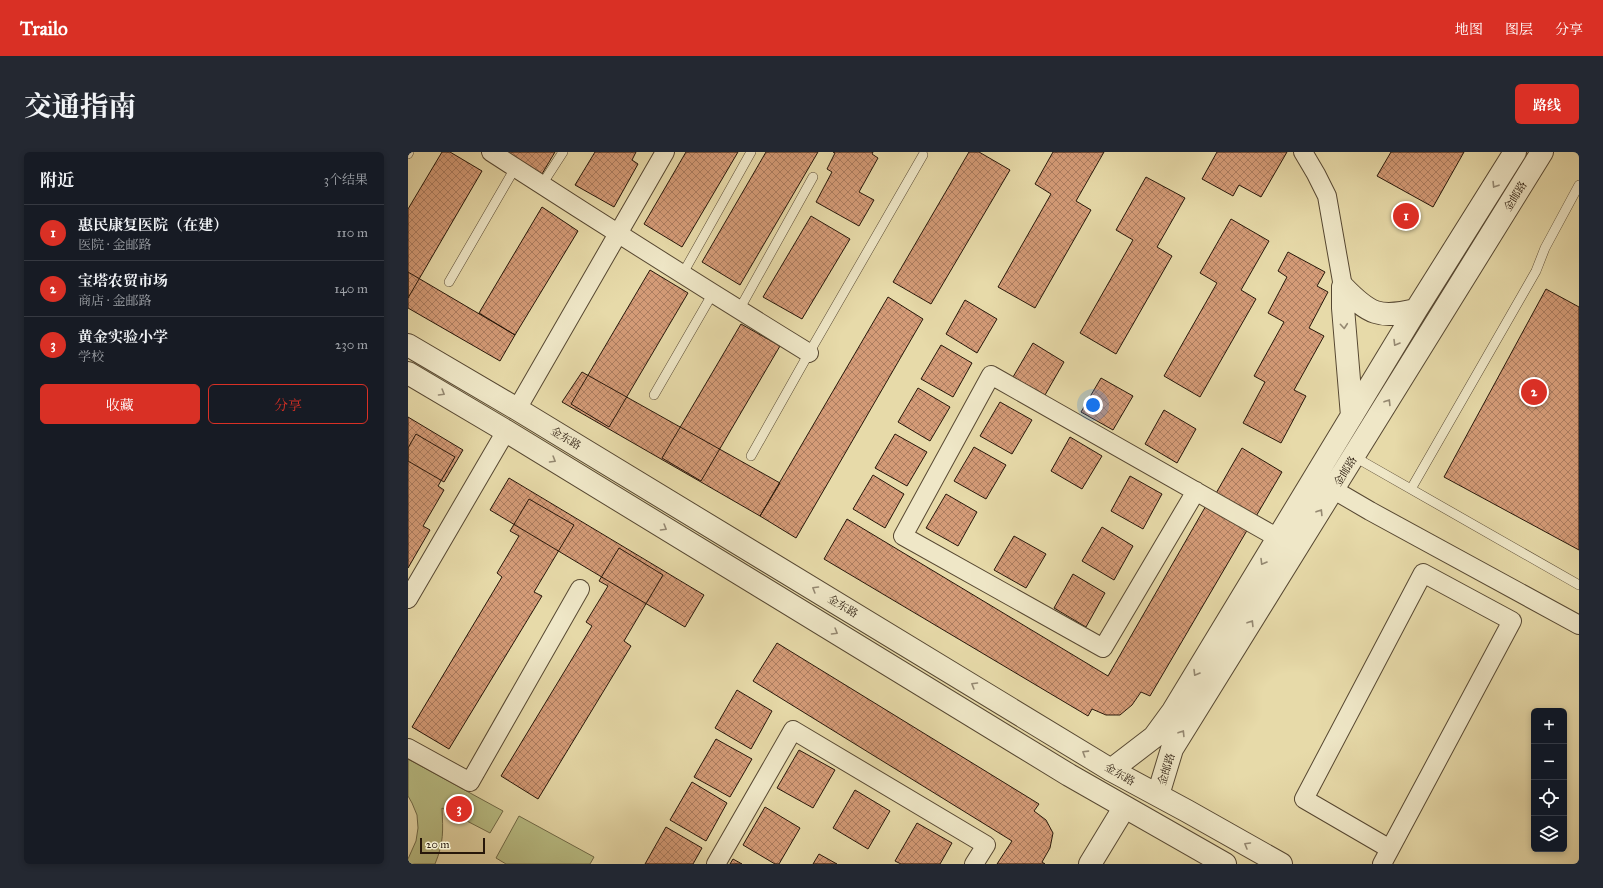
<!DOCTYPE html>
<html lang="zh">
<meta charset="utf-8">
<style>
:root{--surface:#171b24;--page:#242831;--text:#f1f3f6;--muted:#9ea1a6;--line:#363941;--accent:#d93025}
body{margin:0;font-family:"IM FELL Great Primer","Noto Serif SC",serif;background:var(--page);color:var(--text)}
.controls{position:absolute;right:12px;bottom:12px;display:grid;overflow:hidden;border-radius:6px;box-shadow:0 2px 6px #0003}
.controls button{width:36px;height:36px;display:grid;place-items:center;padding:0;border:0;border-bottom:1px solid var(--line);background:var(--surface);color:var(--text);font:20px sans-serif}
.scale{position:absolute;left:12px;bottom:10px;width:65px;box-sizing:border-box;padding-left:4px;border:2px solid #27170a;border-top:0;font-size:11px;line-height:14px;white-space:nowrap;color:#27170a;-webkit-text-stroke:3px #efe7c7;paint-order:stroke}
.you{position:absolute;left:685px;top:253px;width:14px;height:14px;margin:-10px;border:3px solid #fff;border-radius:50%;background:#1a73e8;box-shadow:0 0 0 6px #1a73e833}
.badge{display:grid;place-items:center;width:26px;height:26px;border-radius:50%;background:var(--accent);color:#fff;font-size:13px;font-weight:700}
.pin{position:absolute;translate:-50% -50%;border:2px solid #fff;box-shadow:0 1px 4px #0006}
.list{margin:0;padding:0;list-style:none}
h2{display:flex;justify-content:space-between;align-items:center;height:52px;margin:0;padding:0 16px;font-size:17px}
h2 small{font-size:13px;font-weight:400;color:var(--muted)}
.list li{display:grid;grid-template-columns:26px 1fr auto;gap:12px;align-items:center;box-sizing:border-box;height:56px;padding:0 16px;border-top:1px solid var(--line)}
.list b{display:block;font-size:15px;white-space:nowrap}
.list p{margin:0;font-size:13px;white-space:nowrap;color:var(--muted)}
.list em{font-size:13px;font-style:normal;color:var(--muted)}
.actions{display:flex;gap:8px;padding:12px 16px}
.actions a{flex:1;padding:9px 0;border:1px solid var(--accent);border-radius:6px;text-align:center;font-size:14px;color:var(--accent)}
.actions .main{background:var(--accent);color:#fff}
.icon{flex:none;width:22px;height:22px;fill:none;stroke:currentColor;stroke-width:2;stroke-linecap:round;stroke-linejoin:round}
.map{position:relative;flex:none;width:1171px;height:712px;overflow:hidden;border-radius:6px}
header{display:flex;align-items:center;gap:24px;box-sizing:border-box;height:56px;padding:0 20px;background:var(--accent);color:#fff}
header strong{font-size:19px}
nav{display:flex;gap:22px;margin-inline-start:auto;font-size:14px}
.intro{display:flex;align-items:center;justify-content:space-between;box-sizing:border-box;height:96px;padding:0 24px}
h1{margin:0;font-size:28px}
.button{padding:10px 18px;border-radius:6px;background:var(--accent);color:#fff;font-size:14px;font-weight:700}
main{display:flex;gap:24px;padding:0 24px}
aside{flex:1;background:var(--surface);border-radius:6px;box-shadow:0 2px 6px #0003}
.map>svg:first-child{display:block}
</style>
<header>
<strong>Trailo</strong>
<nav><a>地图</a><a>图层</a><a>分享</a></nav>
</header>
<div class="intro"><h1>交通指南</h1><a class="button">路线</a></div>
<main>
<aside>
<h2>附近<small>3个结果</small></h2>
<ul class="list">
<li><span class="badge">1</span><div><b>惠民康复医院（在建）</b><p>医院 · 金邮路</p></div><em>110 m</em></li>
<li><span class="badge">2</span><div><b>宝塔农贸市场</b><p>商店 · 金邮路</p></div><em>140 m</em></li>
<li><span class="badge">3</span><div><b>黄金实验小学</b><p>学校</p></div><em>230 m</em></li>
</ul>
<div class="actions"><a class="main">收藏</a><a>分享</a></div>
</aside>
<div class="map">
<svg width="1171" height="712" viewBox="0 0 1171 712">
<defs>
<pattern id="building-cross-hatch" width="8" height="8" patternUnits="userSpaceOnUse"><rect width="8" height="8" fill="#d49b77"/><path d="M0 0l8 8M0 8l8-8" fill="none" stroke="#ac7d60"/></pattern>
</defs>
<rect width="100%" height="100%" fill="#e7daa9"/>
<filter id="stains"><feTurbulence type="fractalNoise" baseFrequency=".005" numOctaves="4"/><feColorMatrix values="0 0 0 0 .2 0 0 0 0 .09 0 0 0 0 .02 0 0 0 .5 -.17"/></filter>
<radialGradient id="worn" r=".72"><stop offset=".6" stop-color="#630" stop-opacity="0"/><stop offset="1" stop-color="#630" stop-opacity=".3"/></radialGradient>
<!-- green -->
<path fill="#b9be85" stroke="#706a48" d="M0 607 95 659 82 681 34 656C35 679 36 690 27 712H0V707L8 689 10 676 9 663 4 651 0 644Z
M111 664 186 705 182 712H98L88 706Z"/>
<!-- building -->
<path fill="url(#building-cross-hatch)" stroke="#27170a" d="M34 0H42L74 19 0 146V57Z
M96 0H147L134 22Z
M187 0H228L224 8 230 12 206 55 167 33Z
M278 0H330L274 95 236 72Z
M358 0H410L332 133 294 110Z
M425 0H465L464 2 470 6 451 40 466 48 451 74 408 50 424 20 419 17 427 1Z
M561 0H571L602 18 523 152 485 130Z
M645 0H696L668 49 683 58 627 156 590 135 643 42 627 32Z
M809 0H879L853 45 831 33 825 44 794 27Z
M983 0H1056L1025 55 969 24Z
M738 25 777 46 749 95 764 104 708 202 672 181 725 88 708 78Z
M134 55 170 79 107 183 71 161Z
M403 64 442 87 394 167 355 145Z
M823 67 861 89 833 138 848 147 792 245 756 224 809 131 792 121Z
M880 100 917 120 909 134 920 140 901 176 916 184 886 238 898 244 873 291 835 271 857 230 846 224 876 170 860 161 879 125 870 119Z
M242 118 280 141 201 275 163 252Z
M0 120 107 183 92 209 0 156Z
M1138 137 1171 155V398L1036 325Z
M480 145 515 167 388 386 352 364Z
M557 148 589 167 569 201 538 182Z
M333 172 372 194 293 329 254 306Z
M625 191 656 210 637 243 605 225Z
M533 193 564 211 545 245 513 227Z
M174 220 372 331 352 364 154 250Z
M693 226 725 244 705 278 673 260Z
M510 236 542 255 522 289 490 270Z
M592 250 624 268 604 302 572 284Z
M756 258 788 277 769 311 737 292Z
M0 265 55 298 36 330 0 309Z
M8 282 47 305 30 334 36 338 15 374 22 378 0 416V296Z
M487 282 519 300 499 334 467 316Z
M662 285 694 304 674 337 643 319Z
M566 295 598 313 578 347 546 329Z
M834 296 874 320 847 366 807 343Z
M465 323 496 342 477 376 445 357Z
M722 324 754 342 735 377 703 359Z
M101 326 296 443 277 475 82 358Z
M538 342 569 360 550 394 518 376Z
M121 347 166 373 126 440 134 444 41 597 4 575 94 425 89 421 111 384 102 379Z
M799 352 841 375 742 544 733 540 724 553 712 563H698L684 557 680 564 416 407 439 367 700 524Z
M694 375 725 394 706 428 674 409Z
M606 384 638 402 618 436 586 418Z
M211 396 255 423 216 489 223 494 130 647 93 624 184 474 178 470 200 434 191 429Z
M665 422 697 441 678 475 646 456Z
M369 491 631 652 626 659 638 668 645 681 642 696 634 710 637 712H589L604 689 345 529Z
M329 538 364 559 343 597 307 576Z
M308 587 344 607 322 645 286 625Z
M391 598 427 618 405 656 369 636Z
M284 630 319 651 298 689 262 668Z
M447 638 482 659 460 697 425 676Z
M357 655 392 676 371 712H367L335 693Z
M509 671 544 691 532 712H493L487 709Z
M258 675 294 696 285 712H237Z
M411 702 429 712H405Z
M325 707 334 712H322Z"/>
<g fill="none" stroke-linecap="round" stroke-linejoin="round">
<defs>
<path id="service" d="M0 2 1 0
M133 34 155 0
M274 123 343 0
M41 130 107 16
M331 158 405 25
M246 243 305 141
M343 304 401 201 515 3
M945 304 1171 433
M1003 337 1128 119 1137 96 1171 33"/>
<path id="minor" d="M83 0C188 68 294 135 401 201
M895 0 908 22 919 44 935 135
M109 257 257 0
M914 331 962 359 1171 473
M788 339 695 496 495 384 583 223 870 386
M0 447 98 279
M0 596 62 630 172 437
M308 712 385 578 578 693 566 712
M974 712 1104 469 1015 421 896 647 982 697"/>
<path id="tertiary" d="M935 135V156L944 264
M935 135C961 162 971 167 1008 158
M0 193 109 257 703 618 779 659 873 712
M0 221 98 279 661 623 817 712
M703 618 746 585 765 559 1008 158 1107 0
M750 643 764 597 1134 0
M682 712 716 656"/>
</defs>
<!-- service casing -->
<use href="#service" stroke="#574832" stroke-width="10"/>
<!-- minor casing -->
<use href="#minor" stroke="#574832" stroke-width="20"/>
<!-- tertiary casing -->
<use href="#tertiary" stroke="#574832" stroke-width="24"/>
<!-- service -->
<use href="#service" stroke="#efe7c7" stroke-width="9"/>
<!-- minor -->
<use href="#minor" stroke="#efe7c7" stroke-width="18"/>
<!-- tertiary -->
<use href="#tertiary" stroke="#efe7c7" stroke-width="22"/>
</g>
<!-- one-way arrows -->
<defs><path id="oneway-chevron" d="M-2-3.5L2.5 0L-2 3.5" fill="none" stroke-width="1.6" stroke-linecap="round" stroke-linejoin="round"/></defs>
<g stroke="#958972">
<use href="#oneway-chevron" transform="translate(1087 33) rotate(122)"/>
<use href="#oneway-chevron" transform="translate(936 174) rotate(85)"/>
<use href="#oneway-chevron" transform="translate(988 191) rotate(121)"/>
<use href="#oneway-chevron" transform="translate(34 241) rotate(31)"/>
<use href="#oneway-chevron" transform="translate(980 250) rotate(-58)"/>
<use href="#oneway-chevron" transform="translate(145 308) rotate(31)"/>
<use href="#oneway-chevron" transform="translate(912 360) rotate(-58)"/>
<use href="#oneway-chevron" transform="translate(256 376) rotate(31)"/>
<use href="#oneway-chevron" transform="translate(855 410) rotate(121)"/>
<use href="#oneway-chevron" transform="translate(407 437) rotate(-149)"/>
<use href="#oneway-chevron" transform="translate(843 471) rotate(-58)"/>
<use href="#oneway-chevron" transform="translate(427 480) rotate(31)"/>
<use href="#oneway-chevron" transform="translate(788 521) rotate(121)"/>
<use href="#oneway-chevron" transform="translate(566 533) rotate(-149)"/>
<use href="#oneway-chevron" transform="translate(774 581) rotate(-58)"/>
<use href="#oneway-chevron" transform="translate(677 601) rotate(-148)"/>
<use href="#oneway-chevron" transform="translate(839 693) rotate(-150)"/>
</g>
<g text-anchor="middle" stroke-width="3.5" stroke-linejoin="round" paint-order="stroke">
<!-- street labels -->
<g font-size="11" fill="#27170a" stroke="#efe7c7">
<text transform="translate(1107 44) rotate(-58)" y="4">金邮路</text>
<text transform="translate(158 286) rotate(31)" y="4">金东路</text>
<text transform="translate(937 319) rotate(-58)" y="4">金邮路</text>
<text transform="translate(435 454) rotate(31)" y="4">金东路</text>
<text transform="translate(758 617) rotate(-73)" y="4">金邮路</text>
<text transform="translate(712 622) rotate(30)" y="4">金东路</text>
</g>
</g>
<rect width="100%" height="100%" filter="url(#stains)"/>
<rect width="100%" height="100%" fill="url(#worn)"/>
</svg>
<div class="controls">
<button>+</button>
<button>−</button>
<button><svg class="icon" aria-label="locate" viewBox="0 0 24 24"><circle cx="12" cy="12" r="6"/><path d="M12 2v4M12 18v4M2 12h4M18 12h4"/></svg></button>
<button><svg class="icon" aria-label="layers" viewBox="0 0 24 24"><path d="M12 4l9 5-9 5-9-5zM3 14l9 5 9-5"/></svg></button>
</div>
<div class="scale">20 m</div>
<div class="you"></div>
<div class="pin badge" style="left:998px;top:64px">1</div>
<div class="pin badge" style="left:1126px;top:240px">2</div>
<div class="pin badge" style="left:51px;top:657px">3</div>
</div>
</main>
